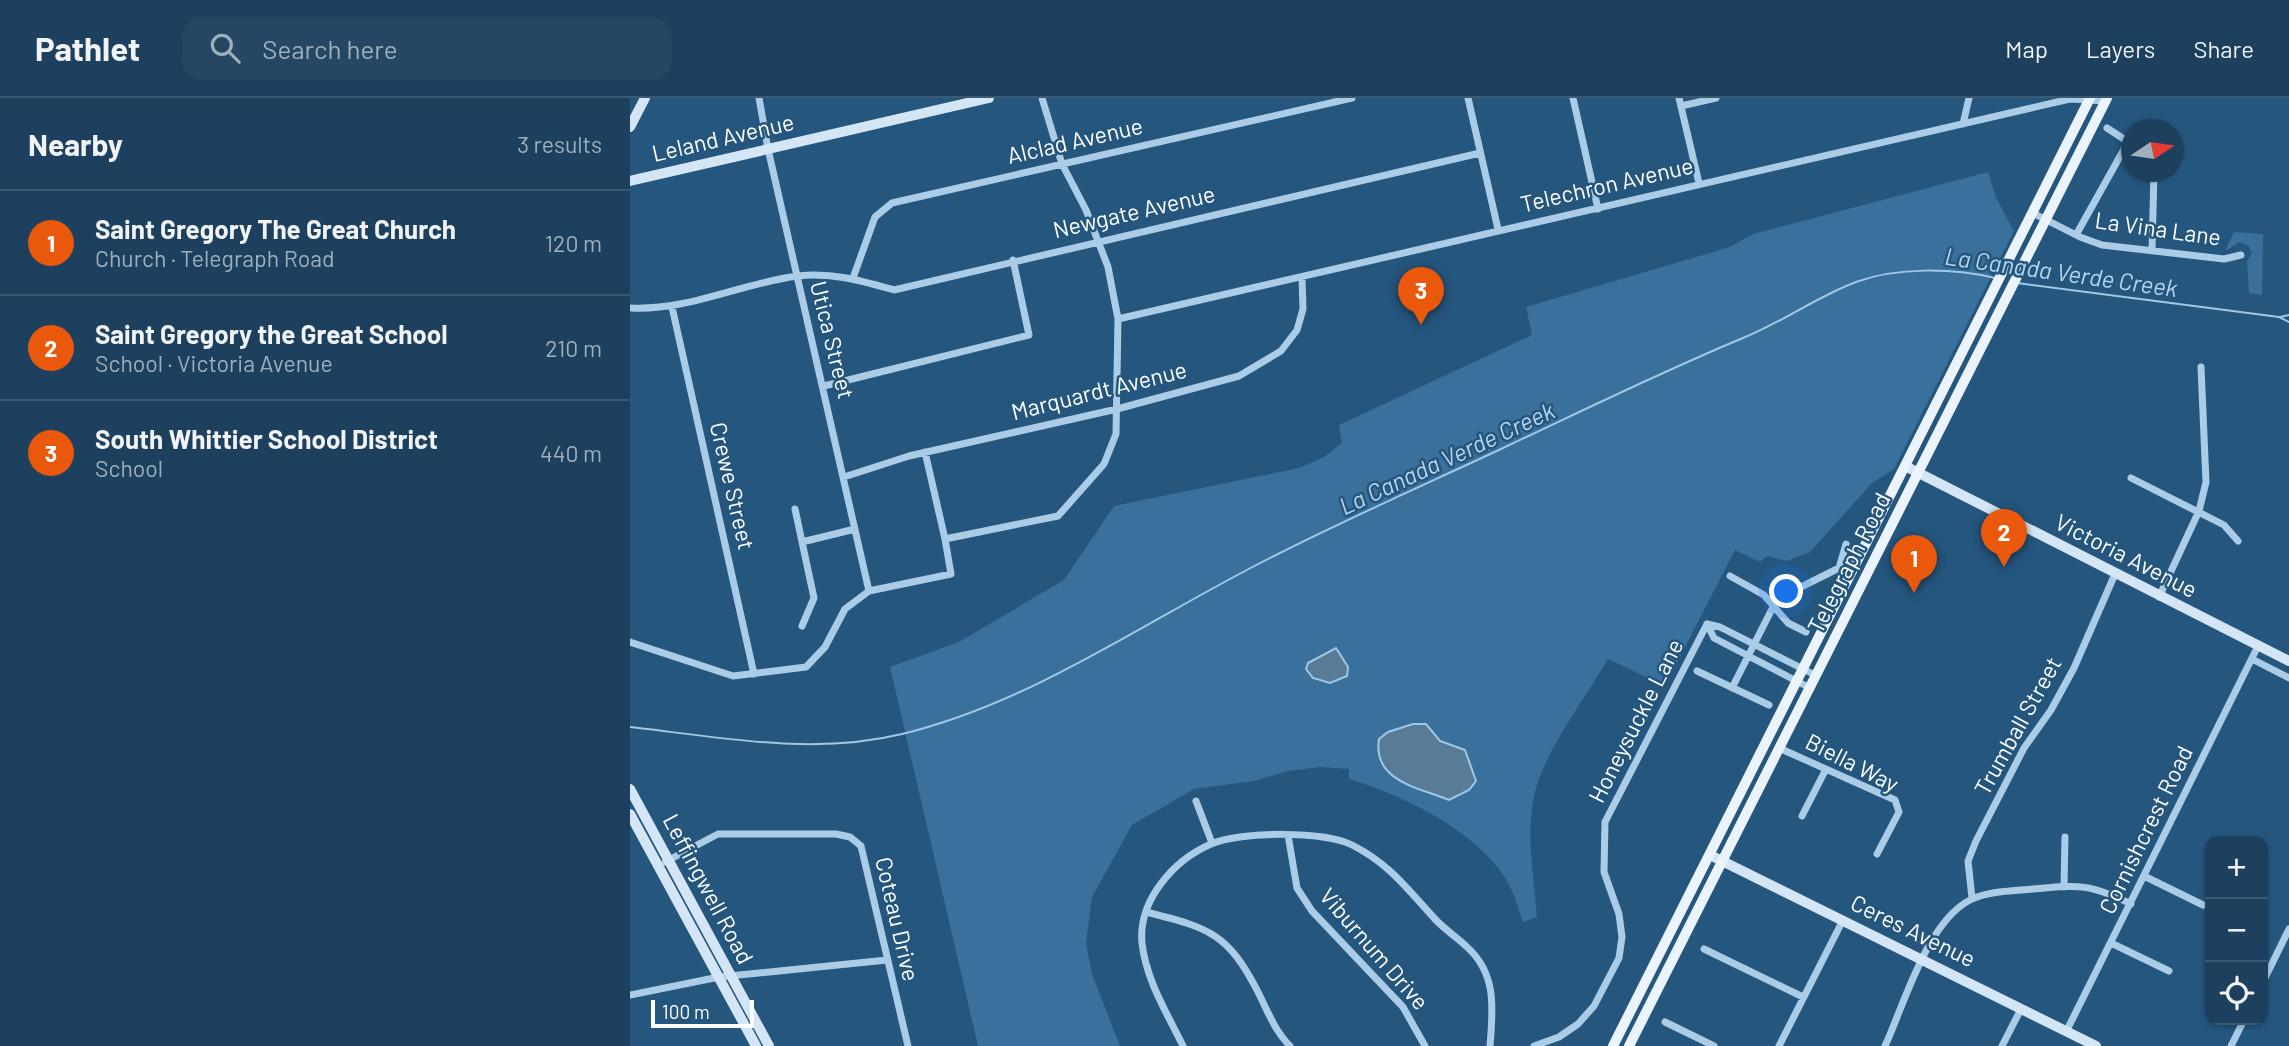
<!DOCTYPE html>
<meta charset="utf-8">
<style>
:root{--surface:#1c405e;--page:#254764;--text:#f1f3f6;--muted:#a0afbc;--line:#3a5973;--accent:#ea580c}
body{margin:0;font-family:Barlow,sans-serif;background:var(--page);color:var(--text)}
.controls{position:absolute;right:21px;bottom:21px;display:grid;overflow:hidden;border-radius:14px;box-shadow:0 2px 5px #0004}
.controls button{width:63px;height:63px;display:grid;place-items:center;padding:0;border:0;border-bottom:2px solid var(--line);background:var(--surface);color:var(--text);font:35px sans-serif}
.compass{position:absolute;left:1491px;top:21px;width:63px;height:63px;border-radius:50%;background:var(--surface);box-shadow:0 2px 5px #0004;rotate:77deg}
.scale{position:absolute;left:21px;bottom:18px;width:103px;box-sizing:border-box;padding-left:7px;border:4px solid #fff;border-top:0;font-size:19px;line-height:24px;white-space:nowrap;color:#fff;-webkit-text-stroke:5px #25567e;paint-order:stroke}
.you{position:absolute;left:1157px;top:494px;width:24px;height:24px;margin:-18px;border:5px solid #fff;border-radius:50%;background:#1a73e8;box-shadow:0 0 0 10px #1a73e833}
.badge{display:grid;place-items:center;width:46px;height:46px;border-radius:50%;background:var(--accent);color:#fff;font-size:23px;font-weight:700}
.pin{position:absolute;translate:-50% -58px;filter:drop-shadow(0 2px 4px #0008)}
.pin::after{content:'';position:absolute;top:37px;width:24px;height:21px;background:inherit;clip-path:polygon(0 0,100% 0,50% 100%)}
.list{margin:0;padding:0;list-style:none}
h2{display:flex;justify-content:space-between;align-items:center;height:91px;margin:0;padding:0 28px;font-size:30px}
h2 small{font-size:23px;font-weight:400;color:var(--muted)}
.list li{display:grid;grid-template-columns:46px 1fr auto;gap:21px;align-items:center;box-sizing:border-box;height:105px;padding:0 28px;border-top:2px solid var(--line)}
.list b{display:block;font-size:26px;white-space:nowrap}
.list p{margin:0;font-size:23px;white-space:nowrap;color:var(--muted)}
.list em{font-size:23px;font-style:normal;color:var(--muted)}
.icon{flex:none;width:38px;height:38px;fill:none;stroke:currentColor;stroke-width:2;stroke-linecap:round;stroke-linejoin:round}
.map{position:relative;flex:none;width:1659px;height:948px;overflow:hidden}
header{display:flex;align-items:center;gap:42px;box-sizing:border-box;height:98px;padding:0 35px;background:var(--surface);border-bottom:2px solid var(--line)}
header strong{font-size:33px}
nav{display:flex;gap:38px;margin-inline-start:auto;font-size:24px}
.search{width:490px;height:63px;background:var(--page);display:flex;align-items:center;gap:18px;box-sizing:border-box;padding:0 24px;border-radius:21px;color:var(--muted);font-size:26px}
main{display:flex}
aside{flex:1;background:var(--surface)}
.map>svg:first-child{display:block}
</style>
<header>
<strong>Pathlet</strong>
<div class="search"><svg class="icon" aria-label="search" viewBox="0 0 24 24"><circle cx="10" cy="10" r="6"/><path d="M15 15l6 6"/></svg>Search here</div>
<nav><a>Map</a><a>Layers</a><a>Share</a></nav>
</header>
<main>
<aside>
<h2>Nearby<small>3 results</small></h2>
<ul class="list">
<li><span class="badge">1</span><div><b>Saint Gregory The Great Church</b><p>Church · Telegraph Road</p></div><em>120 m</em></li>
<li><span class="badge">2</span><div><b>Saint Gregory the Great School</b><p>School · Victoria Avenue</p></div><em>210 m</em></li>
<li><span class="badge">3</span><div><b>South Whittier School District</b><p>School</p></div><em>440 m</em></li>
</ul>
</aside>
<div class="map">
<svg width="1659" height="948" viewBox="0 0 1659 948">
<rect width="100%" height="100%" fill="#25567e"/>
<!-- green -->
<path fill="#39709c" d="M1358 74 1366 100 1384 133 1264 371 1242 385 1180 454 1157 463 1137 458 1130 464 1105 452 1035 588 978 561C956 599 915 653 905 694 895 734 904 779 907 819L893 824C888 810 884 795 877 783 848 733 772 697 719 681V671L691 669 658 673 624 683 564 691 502 727 462 799 456 845 462 876 490 948H348L260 569 329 544 434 482 484 408 669 370 694 359 712 345 709 327 902 237 896 209 1100 149 1123 136Z
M1604 134 1633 136 1632 197 1619 195 1617 163 1622 155 1619 148 1610 144 1595 153Z"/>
<!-- water -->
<path fill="#587b97" stroke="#9fc8e6" stroke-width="2" d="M706 550 718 569 717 578 700 585 683 580 676 571 678 565Z
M783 626H796L810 643 835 652 846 683 839 692 819 702C791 690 742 684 749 641L758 634Z"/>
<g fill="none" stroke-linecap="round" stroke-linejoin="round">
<!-- stream -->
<path stroke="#9fc8e6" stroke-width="2" d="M1387 185 1649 219 1659 224
M1650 219 1659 217
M0 629C90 639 182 658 272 636 407 603 521 519 644 458 719 420 796 386 871 351 952 313 1031 274 1113 240 1151 225 1190 197 1226 184 1267 169 1322 170 1365 180"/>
<!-- street -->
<path stroke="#abcce6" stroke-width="7" d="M129 0 138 51 239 493
M838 0 868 131
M943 0 968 111
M1049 0 1069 85
M1051 8 1086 0
M1333 26 1339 0
M1477 30 1500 45
M1403 115 1450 139 1472 147 1594 161 1611 157
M1446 137 1498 44
M1522 153 1524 74
M223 180 245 119 262 105 722 0
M42 209 124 576
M0 210C59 213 111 185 168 178 202 174 232 183 264 192L850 55
M488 221 1440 1 1475 3
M194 288 399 237 383 162
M295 354 315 441
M214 379 279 358 487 311 609 278 651 253 667 232 673 211 672 180
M1501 380 1594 427 1608 443
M165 411 184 500 172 528
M172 444 225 431
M1100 478 1134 497 1158 525 1176 534
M1529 499 1569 413 1576 384 1571 269
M1077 526 1084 540 1180 590
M1077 526 1090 529 1185 577
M0 544 103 578 176 569 195 549 215 511 239 493 321 476 315 441 428 418 474 366 486 336 488 221 478 169 456 112 432 66 412 0
M1622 561 1659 580
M1067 573 1139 607
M1102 590 1147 501 1209 470 1216 446
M1149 650 1265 702 1269 714 1247 756
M566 703 582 745
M1172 718 1196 671
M658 737 667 790 682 813 773 909 795 948
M35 764 88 736H206L220 739 231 748 278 948
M1514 778 1573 807
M1434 789 1435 739
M1342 800 1338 763 1346 743 1394 650 1421 612 1444 570 1485 476
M516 814C580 830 598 835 629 896 638 914 645 933 660 948
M1481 845 1539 873
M1074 851 1173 899
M1633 884 1659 831
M0 897 89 879 257 862
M1035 924 1084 948
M1437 932 1628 548
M553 948C537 915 516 882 512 845 508 802 544 762 581 746 610 733 695 733 722 747 760 766 778 792 805 821 815 832 827 839 837 849 867 876 863 911 860 948
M904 948 929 939 948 926 964 908 989 860 992 839 989 816 974 774 975 724 1077 526
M1149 948 1213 822
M1255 948C1274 907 1297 824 1340 802 1358 793 1383 793 1403 791 1449 787 1458 785 1501 806
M1372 948 1391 911
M1601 948 1614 922"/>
<!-- secondary -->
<path stroke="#d4e6f5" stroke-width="10" d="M0 29 15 0
M0 83 359 0
M1277 369 1659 563
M0 691 139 948
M0 716 126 948
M1080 757 1466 948"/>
<!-- primary -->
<path stroke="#ebf4fd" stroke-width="10" d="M983 948 1460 0
M999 948 1477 0"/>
</g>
<g text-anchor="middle" stroke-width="5" stroke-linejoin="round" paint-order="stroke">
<!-- street labels -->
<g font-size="23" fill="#fff" stroke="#25567e">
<text transform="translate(93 40) rotate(-13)" y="8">Leland Avenue</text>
<text transform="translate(445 43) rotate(-13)" y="8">Alclad Avenue</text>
<text transform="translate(977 87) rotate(-13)" y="8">Telechron Avenue</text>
<text transform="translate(504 114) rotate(-13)" y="8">Newgate Avenue</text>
<text transform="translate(1528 131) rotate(8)" y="8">La Vina Lane</text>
<text transform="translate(202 242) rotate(76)" y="8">Utica Street</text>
<text transform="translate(469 293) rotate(-14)" y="8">Marquardt Avenue</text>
<text transform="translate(102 388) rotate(77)" y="8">Crewe Street</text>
<text transform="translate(1496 458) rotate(27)" y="8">Victoria Avenue</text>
<text transform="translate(1219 465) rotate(-63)" y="8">Telegraph Road</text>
<text transform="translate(1006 623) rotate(-63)" y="8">Honeysuckle Lane</text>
<text transform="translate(1388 628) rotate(-61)" y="8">Trumball Street</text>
<text transform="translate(1222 665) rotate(27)" y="8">Biella Way</text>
<text transform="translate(1516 732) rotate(-64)" y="8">Cornishcrest Road</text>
<text transform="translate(78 791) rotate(62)" y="8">Leffingwell Road</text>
<text transform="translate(267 821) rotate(77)" y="8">Coteau Drive</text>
<text transform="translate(1283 833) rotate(26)" y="8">Ceres Avenue</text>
<text transform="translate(744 851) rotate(49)" y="8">Viburnum Drive</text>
</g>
<!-- water labels -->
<g font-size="24" font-style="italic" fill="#b6d5ed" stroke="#25567e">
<text transform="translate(1431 175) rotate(8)" y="8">La Canada Verde Creek</text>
<text transform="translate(817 361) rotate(-25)" y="8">La Canada Verde Creek</text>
</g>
</g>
</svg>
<div class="controls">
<button>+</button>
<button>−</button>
<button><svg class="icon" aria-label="locate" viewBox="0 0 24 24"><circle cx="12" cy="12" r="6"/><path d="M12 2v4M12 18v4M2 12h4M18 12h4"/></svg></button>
</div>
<svg class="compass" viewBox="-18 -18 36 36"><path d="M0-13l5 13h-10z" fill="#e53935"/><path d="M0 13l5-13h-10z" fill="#a0afbc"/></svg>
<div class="scale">100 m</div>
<div class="you"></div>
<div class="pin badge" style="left:1284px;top:495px">1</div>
<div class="pin badge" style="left:1374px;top:469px">2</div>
<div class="pin badge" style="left:791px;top:227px">3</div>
</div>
</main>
